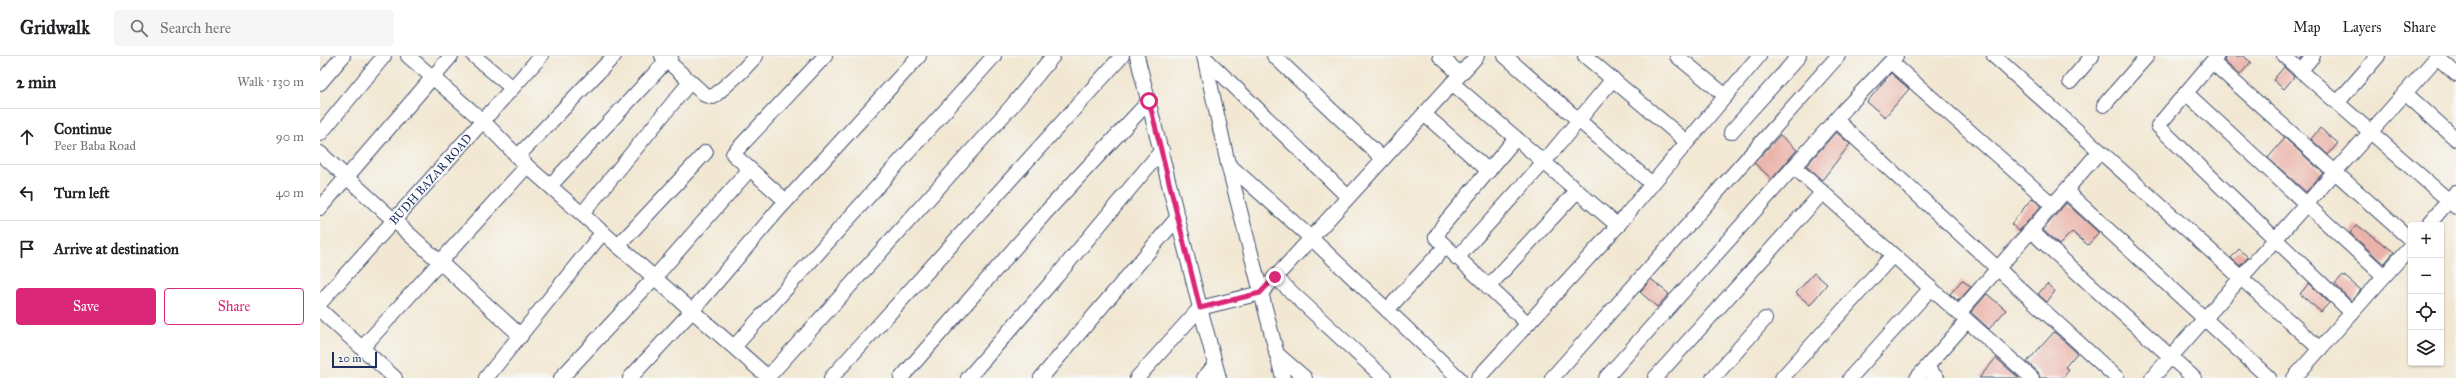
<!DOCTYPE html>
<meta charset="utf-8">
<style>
:root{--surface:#fff;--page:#f6f6f6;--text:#202124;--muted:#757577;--line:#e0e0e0;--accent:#db2777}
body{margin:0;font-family:"IM FELL Great Primer",serif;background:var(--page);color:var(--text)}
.controls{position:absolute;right:12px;bottom:12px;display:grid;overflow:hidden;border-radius:4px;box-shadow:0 1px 3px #0004}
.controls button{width:36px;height:36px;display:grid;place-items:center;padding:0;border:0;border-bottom:1px solid var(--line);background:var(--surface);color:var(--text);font:20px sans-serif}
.scale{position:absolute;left:12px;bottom:10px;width:45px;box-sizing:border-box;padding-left:4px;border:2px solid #1b2f5e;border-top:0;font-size:11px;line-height:14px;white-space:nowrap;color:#1b2f5e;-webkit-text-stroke:3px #f6f6f2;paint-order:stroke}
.stop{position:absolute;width:12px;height:12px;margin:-9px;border:3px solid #db2777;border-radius:50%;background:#fff}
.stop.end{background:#db2777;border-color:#fff;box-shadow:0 1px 4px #0008}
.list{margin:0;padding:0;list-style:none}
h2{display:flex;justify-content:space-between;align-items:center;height:52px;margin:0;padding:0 16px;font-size:17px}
h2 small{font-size:13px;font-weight:400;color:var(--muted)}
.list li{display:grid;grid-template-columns:26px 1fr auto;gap:12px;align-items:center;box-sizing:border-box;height:56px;padding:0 16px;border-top:1px solid var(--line)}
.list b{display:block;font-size:15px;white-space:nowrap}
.list p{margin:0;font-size:13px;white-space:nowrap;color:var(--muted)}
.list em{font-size:13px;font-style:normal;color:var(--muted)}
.actions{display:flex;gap:8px;padding:12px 16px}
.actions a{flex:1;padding:9px 0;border:1px solid var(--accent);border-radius:4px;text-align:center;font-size:14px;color:var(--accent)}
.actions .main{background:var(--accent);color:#fff}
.icon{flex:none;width:22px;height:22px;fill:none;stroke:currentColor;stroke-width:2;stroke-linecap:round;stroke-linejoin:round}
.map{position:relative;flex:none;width:2136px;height:322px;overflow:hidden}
header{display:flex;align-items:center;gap:24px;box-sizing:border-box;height:56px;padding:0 20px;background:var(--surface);border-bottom:1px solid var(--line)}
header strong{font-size:19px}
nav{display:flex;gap:22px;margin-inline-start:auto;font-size:14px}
.search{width:280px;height:36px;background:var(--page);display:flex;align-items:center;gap:10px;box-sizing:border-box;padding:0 14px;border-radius:4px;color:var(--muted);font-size:15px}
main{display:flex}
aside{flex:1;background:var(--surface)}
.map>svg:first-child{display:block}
</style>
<header>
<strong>Gridwalk</strong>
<div class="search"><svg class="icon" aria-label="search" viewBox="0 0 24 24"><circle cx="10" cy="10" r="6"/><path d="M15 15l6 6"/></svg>Search here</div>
<nav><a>Map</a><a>Layers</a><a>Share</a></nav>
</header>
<main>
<aside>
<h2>2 min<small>Walk · 130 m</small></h2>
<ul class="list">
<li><svg class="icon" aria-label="ahead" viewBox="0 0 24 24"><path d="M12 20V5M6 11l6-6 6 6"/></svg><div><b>Continue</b><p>Peer Baba Road</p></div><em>90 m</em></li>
<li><svg class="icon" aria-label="left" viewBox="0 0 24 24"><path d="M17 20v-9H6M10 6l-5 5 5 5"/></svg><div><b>Turn left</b></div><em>40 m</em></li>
<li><svg class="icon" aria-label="arrive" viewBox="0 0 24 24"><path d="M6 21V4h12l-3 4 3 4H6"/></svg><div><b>Arrive at destination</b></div></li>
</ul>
<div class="actions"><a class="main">Save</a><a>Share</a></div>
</aside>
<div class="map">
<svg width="2136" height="322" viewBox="0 0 2136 322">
<rect width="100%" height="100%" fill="#f6f6f2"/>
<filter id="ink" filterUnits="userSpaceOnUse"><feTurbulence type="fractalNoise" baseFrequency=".025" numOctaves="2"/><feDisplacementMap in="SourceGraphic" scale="8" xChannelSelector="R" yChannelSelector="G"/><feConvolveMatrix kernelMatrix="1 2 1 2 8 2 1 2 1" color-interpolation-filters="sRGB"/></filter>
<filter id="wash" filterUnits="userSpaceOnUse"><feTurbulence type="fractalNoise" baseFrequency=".012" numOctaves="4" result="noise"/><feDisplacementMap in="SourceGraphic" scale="16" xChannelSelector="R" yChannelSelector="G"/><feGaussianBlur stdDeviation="0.9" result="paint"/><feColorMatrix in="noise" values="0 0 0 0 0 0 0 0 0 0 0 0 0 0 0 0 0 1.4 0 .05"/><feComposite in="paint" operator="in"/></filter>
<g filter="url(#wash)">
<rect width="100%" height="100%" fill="#f2e7d2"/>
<g id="blocks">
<!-- building -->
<path fill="#eab2a9" d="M1905 0H1923L1931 6 1920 19 1904 5Z
M1964 11 1974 21 1964 33 1953 24Z
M1571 17 1589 33 1565 61 1547 46Z
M2000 72 2018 87 2008 99 1991 83Z
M1516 76 1530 88 1502 124 1486 110Z
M1460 79 1477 94 1452 123 1434 107Z
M1965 82 2003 117 1986 136 1948 102Z
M1712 142 1721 150 1699 175 1691 168Z
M1746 147 1779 177 1768 189 1752 176 1739 189 1723 174Z
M2037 169 2074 196 2064 208 2030 177Z
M1919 193 1928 201 1920 210 1911 202Z
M1494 217 1507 228 1490 249 1476 237Z
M2023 219 2041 234 2031 245 2015 228Z
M1331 223 1349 238 1337 251 1320 236Z
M1642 224 1651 231 1638 245 1630 238Z
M1989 227 2009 247 2001 256 1980 238Z
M1727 228 1735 235 1727 246 1718 238Z
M1667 238 1686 254 1669 273 1651 256Z
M1734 276 1757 297 1745 311 1749 314 1743 322H1720L1718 316 1707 306Z
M1676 302 1699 322H1659Z"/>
</g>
</g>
<g filter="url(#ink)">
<use href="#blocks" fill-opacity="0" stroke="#3b4b6f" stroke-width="1"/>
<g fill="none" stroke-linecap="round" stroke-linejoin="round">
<defs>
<g id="minor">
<path d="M88 0 163 65 207 110 449 322"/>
<path d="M154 0 192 32"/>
<path d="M342 0 385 39 393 41 421 16 436 0"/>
<path d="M817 0 880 252 899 322"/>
<path d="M884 0 908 108 963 322"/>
<path d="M954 0 1063 103"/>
<path d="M1120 0 1140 18"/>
<path d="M1185 0 1332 128"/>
<path d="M1265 0 1367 86"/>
<path d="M1357 0 1406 40"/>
<path d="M1674 0 2000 293"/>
<path d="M1897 0 1838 70 2032 257"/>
<path d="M1964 0 2136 151"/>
<path d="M2116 0 2136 18"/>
<path d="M885 2 1028 141"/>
<path d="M1571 6 1733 149"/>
<path d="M1892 6 2091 184"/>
<path d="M1980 15 1993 0"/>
<path d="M1750 26 1772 0"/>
<path d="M0 27 23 0"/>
<path d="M1132 27 1298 170"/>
<path d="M1866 37 2064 220"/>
<path d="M2085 37 2136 83"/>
<path d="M2018 46 2058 0"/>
<path d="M1784 49 1827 0"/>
<path d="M1104 58 1169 115"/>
<path d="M1516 64 1797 322"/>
<path d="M1411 76 1479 0"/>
<path d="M0 78 64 0"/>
<path d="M1196 82 1123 169 1116 181 1208 268"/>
<path d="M0 97 201 280"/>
<path d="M197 101 294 0"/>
<path d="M908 108 991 182 1139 322"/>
<path d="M1474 111 1712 322"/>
<path d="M230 130 351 0"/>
<path d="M1746 135 1949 322"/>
<path d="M466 145 413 98 505 0"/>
<path d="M0 152 131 0"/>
<path d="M262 158 370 26"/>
<path d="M2108 169 2136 136"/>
<path d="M1711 175 1874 322"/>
<path d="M298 190 386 96"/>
<path d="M1137 202 1224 106 1293 23"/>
<path d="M955 221 1064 322"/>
<path d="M1168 231 1257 135"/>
<path id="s1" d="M0 247 221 0"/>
<path d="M0 254 75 322"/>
<path d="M1067 254 1125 191"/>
<path d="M1639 257 1780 95"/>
<path d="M414 291 674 0"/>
<path d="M42 292 207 110"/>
<path d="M956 297 985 322"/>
<path d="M1606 312 1617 322"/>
<path d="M448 321 691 51 733 0"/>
<path d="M166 322 283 176"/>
<path d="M241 322 334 222 430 113"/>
<path d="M310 322 372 255 459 153 599 0"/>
<path d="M511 322 802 0"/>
<path d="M581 322 727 155 829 45"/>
<path d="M648 322 737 220 842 94"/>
<path d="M721 322 858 161"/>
<path d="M817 322 880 252 941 237 1157 0"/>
<path d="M884 322 895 309"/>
<path d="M1158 322 1293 175 1439 0"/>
<path d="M1232 322 1518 0"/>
<path d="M1286 322 1526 52 1576 0"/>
<path d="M1335 322 1503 136"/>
<path d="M1393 322 1445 263"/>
<path d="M1462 322 1573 199"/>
<path d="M1530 322 1611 232"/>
<path d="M1597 322 1647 265"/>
<path d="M1832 322 2117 1"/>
<path d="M1974 322 2091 190"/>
</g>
</defs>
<!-- minor casing -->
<use href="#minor" stroke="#3b4b6f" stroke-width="16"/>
<!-- minor -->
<use href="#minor" stroke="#fff" stroke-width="14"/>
</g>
</g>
<g fill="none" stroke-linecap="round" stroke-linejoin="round" filter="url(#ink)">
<!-- route -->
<path stroke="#db2777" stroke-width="5" d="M829 45 880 252 940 237 955 221"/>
</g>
<g text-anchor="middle" stroke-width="3" stroke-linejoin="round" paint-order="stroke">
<!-- street labels -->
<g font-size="12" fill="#1b2f5e" stroke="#f6f6f2">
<text dy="4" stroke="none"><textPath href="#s1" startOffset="166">BUDH BAZAR ROAD</textPath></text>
</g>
</g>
</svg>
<div class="controls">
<button>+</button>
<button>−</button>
<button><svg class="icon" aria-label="locate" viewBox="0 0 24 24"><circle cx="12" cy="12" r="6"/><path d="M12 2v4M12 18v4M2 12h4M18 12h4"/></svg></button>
<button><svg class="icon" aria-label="layers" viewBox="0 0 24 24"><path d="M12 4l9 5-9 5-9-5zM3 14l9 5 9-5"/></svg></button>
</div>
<div class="scale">20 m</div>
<div class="stop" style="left:829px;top:45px"></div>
<div class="stop end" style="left:955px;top:221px"></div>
</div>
</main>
